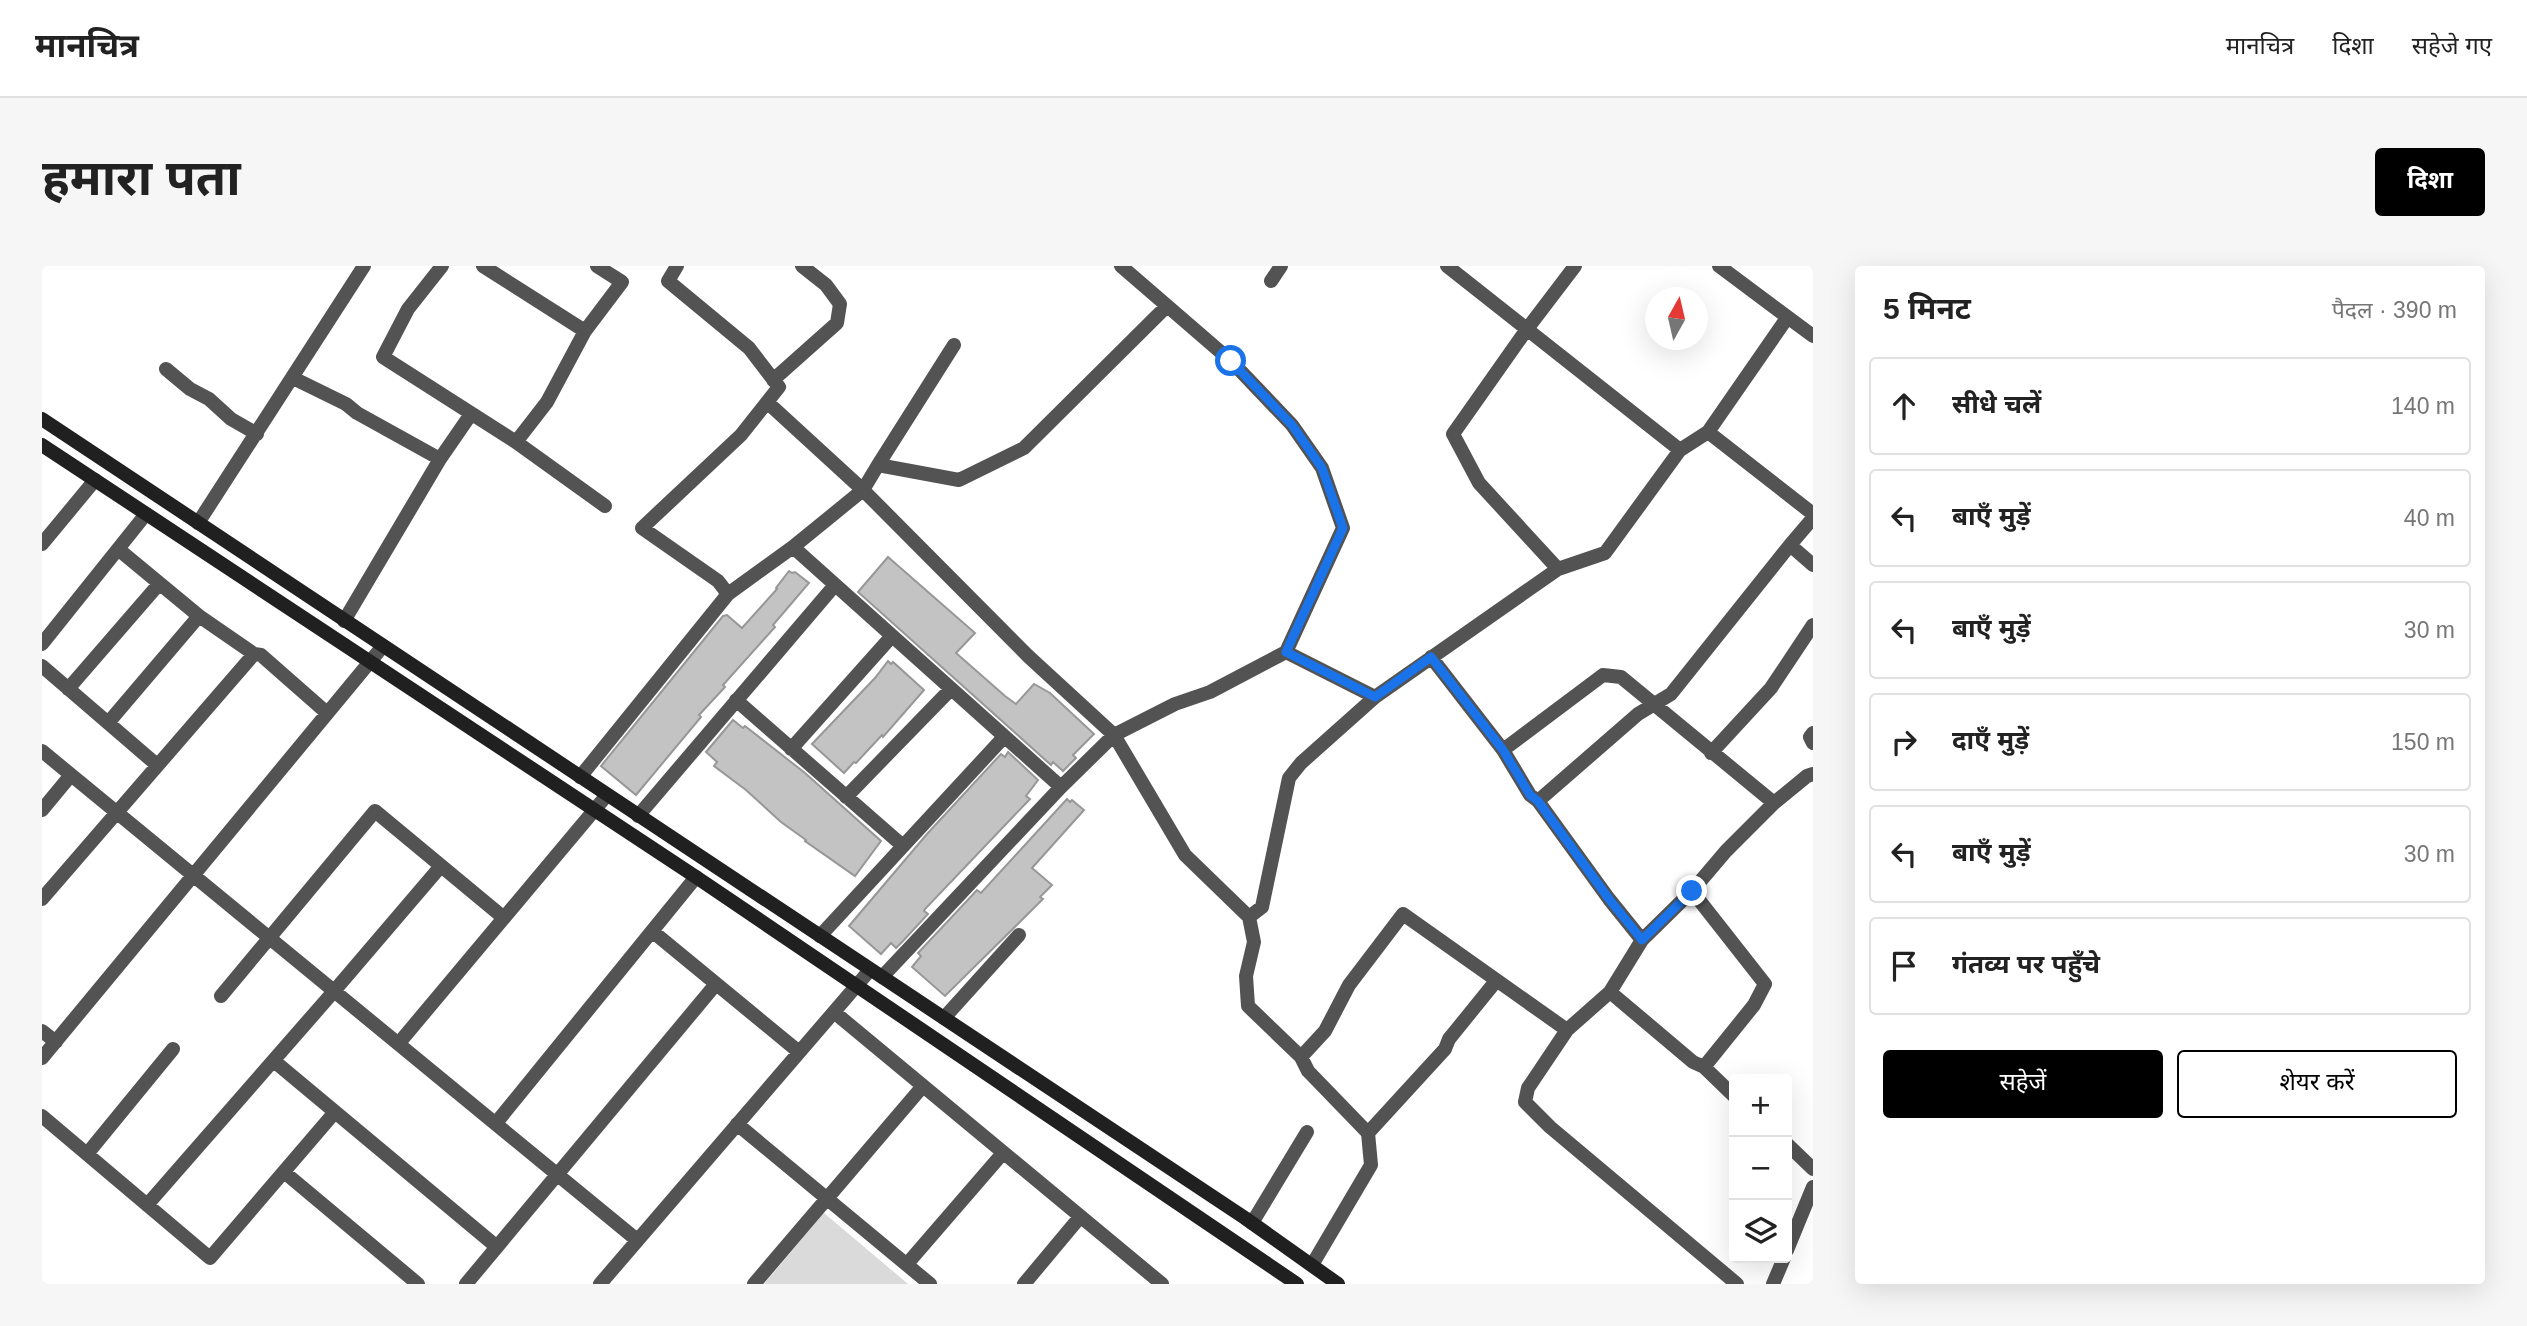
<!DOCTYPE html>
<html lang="hi">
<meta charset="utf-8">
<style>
:root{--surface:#fff;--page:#f6f6f6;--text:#222;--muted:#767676;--line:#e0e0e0;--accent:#000}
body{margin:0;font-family:Arial,"Noto Sans Devanagari",sans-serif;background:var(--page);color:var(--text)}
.controls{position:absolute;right:21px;bottom:21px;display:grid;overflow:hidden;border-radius:7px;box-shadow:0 7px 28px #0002}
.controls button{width:63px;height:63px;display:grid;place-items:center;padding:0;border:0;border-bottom:2px solid var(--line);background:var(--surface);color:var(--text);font:35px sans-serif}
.compass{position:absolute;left:1603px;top:21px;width:63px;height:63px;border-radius:50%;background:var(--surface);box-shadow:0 7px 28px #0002;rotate:8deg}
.stop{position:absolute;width:21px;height:21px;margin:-16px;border:5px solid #1a73e8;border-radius:50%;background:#fff}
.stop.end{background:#1a73e8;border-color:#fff;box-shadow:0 2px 7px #0008}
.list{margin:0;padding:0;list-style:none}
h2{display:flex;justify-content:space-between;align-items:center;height:91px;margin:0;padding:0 28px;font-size:30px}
h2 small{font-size:23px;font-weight:400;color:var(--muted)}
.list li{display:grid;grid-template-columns:46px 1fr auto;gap:21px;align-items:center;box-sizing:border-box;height:98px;margin:0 14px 14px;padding:0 14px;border:2px solid var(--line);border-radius:7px}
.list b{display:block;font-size:26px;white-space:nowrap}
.list em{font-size:23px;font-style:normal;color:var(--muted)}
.actions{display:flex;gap:14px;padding:21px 28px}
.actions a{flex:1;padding:16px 0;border:2px solid var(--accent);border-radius:7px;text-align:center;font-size:24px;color:var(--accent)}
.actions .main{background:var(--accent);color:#fff}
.icon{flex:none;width:38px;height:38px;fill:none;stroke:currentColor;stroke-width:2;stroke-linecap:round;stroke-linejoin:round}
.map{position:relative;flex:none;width:1771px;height:1018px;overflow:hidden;border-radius:7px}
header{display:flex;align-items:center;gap:42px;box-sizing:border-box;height:98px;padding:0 35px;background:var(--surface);border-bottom:2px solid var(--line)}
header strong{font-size:33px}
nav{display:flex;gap:38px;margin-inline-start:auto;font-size:24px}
.intro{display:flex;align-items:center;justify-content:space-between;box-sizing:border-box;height:168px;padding:0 42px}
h1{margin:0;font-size:49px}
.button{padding:18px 32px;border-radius:7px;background:var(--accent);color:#fff;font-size:24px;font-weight:700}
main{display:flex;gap:42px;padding:0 42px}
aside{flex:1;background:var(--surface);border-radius:7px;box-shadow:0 7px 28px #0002}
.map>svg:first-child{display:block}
</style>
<header>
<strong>मानचित्र</strong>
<nav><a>मानचित्र</a><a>दिशा</a><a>सहेजे गए</a></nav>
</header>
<div class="intro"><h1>हमारा पता</h1><a class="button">दिशा</a></div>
<main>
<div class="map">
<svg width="1771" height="1018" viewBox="0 0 1771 1018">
<rect width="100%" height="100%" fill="#fff"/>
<!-- green -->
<path fill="#dadada" d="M782 947 866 1018H722Z"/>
<!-- building -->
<path fill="#c3c3c3" stroke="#979797" stroke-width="2" d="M846 291 933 367 914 387 963 430 974 438 992 418 1008 427 1052 468 1031 489 1034 492 1021 505 1011 496 1009 499 816 326Z
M747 305 750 307 753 306 767 317 731 359 733 361 681 419 683 421 657 449 659 451 594 529 559 500 681 350 685 349 700 362 735 323 734 322Z
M846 395 849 398 851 396 882 424 841 471 840 469 814 497 812 496 802 507 770 478 833 412Z
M691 454 701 462 703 460 763 507 839 575 813 610 763 575 764 574 739 556 704 524 672 500 675 496 664 486Z
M966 486 996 514 984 530 988 533 883 643 882 645 886 648 861 675 854 682 849 677 839 688 807 660 885 568 959 488 963 491Z
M1025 533 1028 536 1030 534 1042 544 990 602 1010 619 998 631 1001 633 903 730 870 701 879 690 876 687 935 624 939 627Z"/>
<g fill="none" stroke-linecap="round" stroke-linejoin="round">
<!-- street -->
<path stroke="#535353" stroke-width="14" d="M400 0 366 43 341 91 474 176 563 240
M441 0 543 65
M1405 0 1638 184
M1533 0 1485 63 1411 168 1437 217 1516 303 1563 287 1638 184 1666 166 1745 52
M1677 0 1771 70
M1229 15 1239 0
M124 103 148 123 167 133 189 153 215 168
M251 112 304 138 315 147 398 193
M731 114 795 57 798 38 784 19 760 0
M725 136 821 224 986 390 1072 469 1143 589 1207 651 1212 676 1204 710 1206 740 1259 791 1266 805 1326 867 1329 899 1270 999
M1666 166 1771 248
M474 176 505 136 543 65 580 16 555 0
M836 199 912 79
M1771 252 1748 279 1771 299
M156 257 322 0
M0 278 53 214
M751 281 1019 521
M76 283 157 350 212 388 219 389 285 447
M686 328 751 281 821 224 836 199 917 214 982 182 1125 40
M302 355 398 193 429 148
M0 378 104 248
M1244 386 1333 431
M1389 391 1461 484 1488 529 1496 535 1567 633 1600 674
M0 400 115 499
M26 423 117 318
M694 434 861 580
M66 457 157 350
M1771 467 1768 471 1771 477
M749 483 850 370
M1461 484 1561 409 1579 411 1732 537
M0 485 595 974
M1669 487 1729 422 1771 359
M538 511 686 328 676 315 600 262 699 169 737 121 707 82 626 15 635 0
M804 531 909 423
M1496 535 1596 448 1629 428 1748 279
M0 544 29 509
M596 550 793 319
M1650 625 1723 718 1712 739 1662 801
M0 633 212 388
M1207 651 1220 641 1247 512 1259 497 1333 431 1516 303
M610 665 757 786
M778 670 962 471
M840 711 1019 521 1072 469 1133 438 1168 426 1244 386 1301 262 1280 202 1250 159 1189 95 1079 0
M1568 726 1651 796 1662 801 1692 830
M179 730 333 545 462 652
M792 746 1120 1018
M902 752 977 669
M0 765 14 776
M357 777 565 529
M1259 791 1283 765 1307 719 1361 648 1525 764
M0 792 341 380
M232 795 455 981
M0 850 168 992 293 846
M454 857 654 611
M695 858 888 1018
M1326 867 1403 783 1407 773 1454 715
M1745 878 1771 903
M45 888 131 783
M242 906 376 1018
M105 939 293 724 399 600
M1210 957 1265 866
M1745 984 1771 921
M865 998 961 887
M424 1018 674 718
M558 1018 828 704
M712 1018 881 820
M982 1018 1038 951
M1695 1018 1508 861 1483 836 1486 822 1525 764 1568 726 1600 674 1650 625 1684 585 1732 537 1765 510 1771 508
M1731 1018 1742 992"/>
<!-- secondary -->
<path stroke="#202020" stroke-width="14" d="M0 153 1203 952 1296 1018
M0 179 654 611 1255 1018"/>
</g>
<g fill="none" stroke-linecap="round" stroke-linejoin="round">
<!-- route -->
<path stroke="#1a73e8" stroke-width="9" d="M1189 95 1250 159 1280 202 1301 262 1244 386 1333 431 1389 391 1461 484 1488 529 1496 535 1567 633 1600 674 1650 625"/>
</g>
</svg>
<div class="controls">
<button>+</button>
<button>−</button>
<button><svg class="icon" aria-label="layers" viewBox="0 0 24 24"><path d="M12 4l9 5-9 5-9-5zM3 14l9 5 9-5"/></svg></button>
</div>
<svg class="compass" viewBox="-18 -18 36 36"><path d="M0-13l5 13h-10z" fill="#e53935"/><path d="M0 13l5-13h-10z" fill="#767676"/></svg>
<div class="stop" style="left:1189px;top:95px"></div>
<div class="stop end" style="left:1650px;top:625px"></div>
</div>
<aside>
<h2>5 मिनट<small>पैदल · 390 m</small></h2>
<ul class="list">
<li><svg class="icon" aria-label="ahead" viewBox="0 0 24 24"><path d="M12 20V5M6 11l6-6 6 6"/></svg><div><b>सीधे चलें</b></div><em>140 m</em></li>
<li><svg class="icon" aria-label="left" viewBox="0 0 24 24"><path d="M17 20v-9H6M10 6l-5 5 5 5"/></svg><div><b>बाएँ मुड़ें</b></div><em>40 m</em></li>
<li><svg class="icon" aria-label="left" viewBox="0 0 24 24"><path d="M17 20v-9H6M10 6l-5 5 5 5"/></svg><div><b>बाएँ मुड़ें</b></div><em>30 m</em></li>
<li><svg class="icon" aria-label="right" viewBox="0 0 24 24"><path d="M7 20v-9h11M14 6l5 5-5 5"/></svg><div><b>दाएँ मुड़ें</b></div><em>150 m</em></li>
<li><svg class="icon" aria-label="left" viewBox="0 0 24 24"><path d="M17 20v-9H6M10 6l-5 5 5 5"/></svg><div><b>बाएँ मुड़ें</b></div><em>30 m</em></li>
<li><svg class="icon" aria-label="arrive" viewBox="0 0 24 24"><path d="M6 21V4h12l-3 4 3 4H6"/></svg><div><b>गंतव्य पर पहुँचे</b></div></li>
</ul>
<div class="actions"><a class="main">सहेजें</a><a>शेयर करें</a></div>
</aside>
</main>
